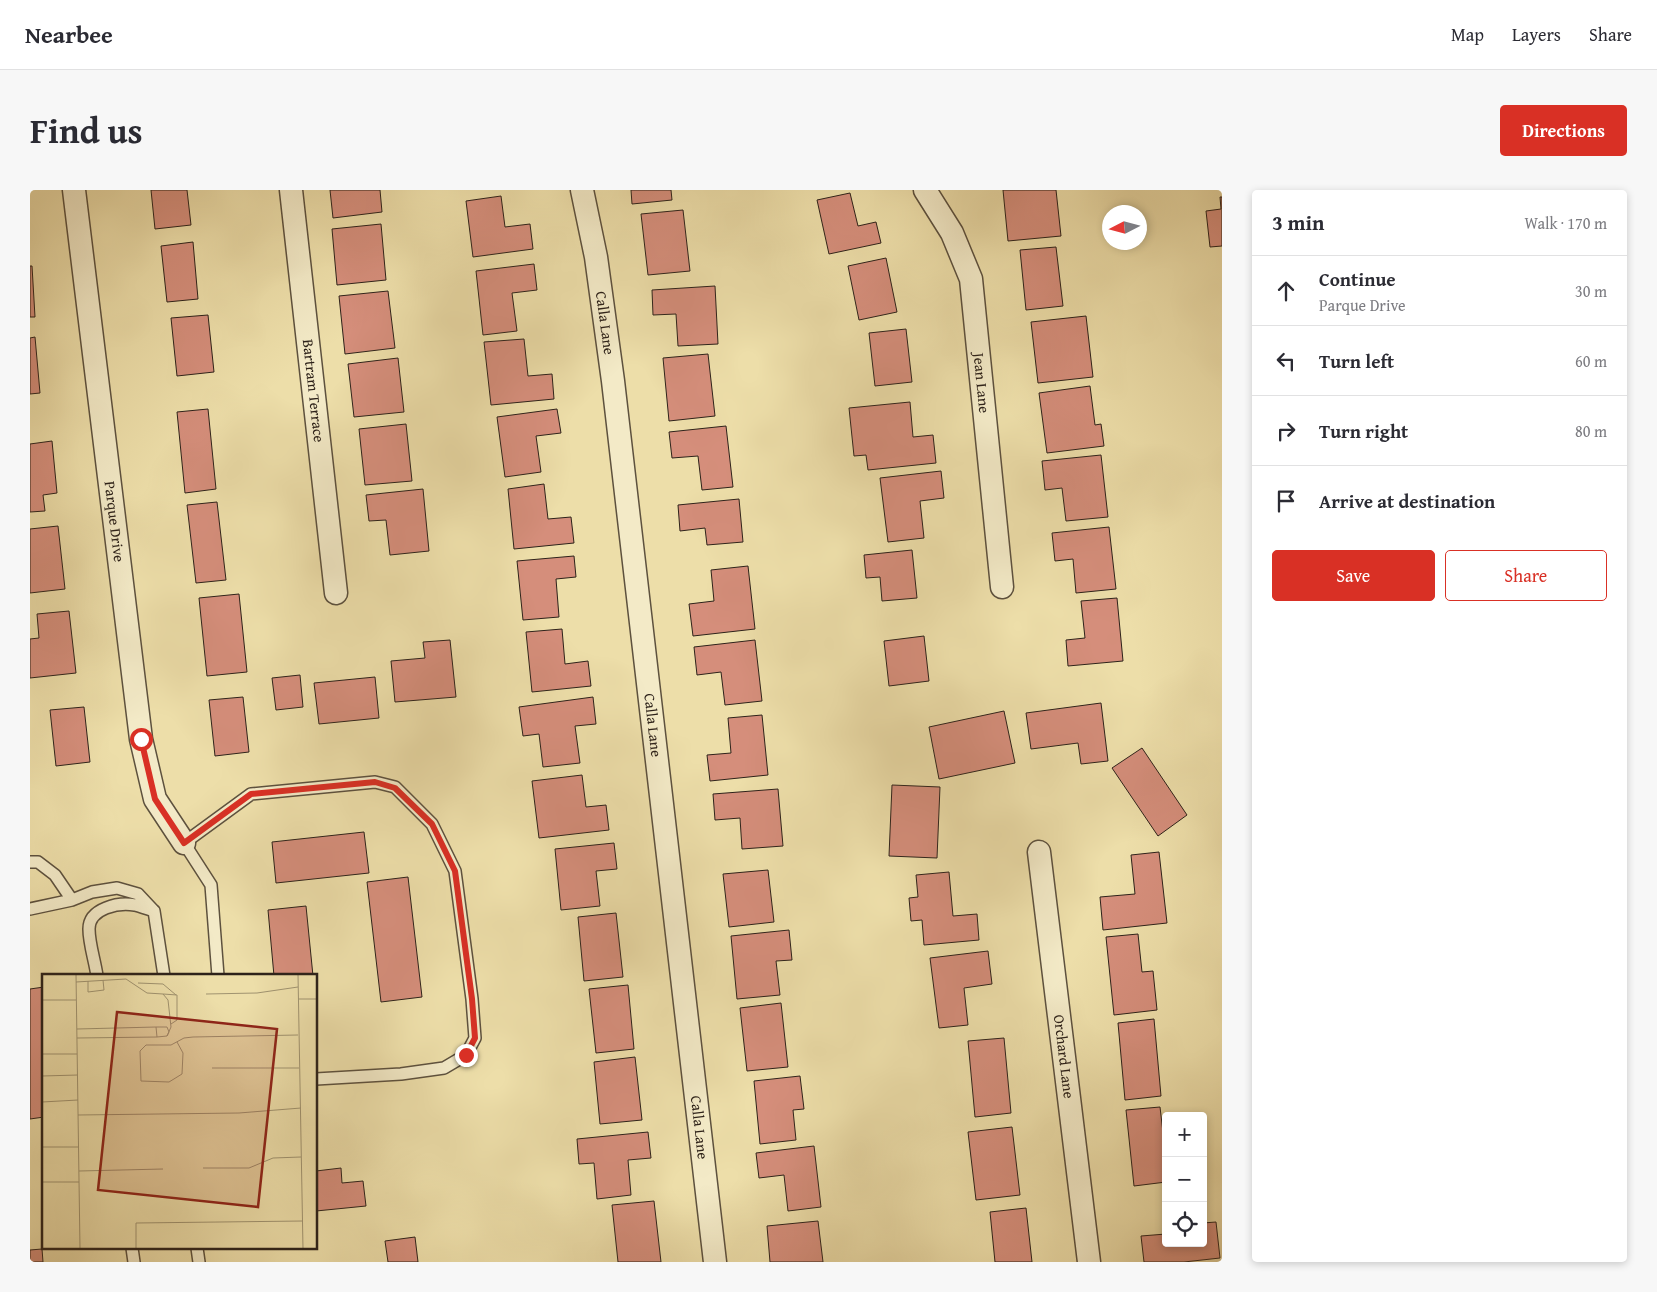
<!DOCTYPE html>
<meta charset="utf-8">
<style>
:root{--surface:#fff;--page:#f7f7f7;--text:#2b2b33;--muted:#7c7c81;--line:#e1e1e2;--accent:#d93025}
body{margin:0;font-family:"Gentium Book Plus",serif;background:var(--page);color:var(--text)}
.controls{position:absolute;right:15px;bottom:15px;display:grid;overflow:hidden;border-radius:5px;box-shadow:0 2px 8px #0003}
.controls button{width:45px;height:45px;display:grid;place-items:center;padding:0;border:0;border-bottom:1px solid var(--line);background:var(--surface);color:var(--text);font:25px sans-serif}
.compass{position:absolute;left:1072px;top:15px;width:45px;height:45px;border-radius:50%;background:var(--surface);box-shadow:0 2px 8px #0003;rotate:264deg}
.stop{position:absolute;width:15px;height:15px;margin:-11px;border:4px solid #d93025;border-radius:50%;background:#fff}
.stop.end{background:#d93025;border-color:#fff;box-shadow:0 1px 5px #0008}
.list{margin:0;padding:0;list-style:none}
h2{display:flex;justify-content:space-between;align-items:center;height:65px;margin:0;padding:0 20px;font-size:21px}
h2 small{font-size:16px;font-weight:400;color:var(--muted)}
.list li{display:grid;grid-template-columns:32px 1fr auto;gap:15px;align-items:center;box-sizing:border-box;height:70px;padding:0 20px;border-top:1px solid var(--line)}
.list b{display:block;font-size:19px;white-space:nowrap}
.list p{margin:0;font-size:16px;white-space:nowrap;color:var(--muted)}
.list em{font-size:16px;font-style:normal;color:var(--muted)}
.actions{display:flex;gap:10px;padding:15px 20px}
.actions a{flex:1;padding:11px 0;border:1px solid var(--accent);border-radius:5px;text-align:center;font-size:18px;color:var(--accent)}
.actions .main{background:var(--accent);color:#fff}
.icon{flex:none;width:28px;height:28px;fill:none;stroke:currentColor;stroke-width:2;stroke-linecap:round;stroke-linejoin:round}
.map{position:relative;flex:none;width:1192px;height:1072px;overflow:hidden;border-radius:5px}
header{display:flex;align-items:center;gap:30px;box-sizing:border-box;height:70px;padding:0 25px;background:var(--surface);border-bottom:1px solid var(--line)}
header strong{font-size:24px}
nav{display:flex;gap:28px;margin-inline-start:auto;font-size:18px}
.intro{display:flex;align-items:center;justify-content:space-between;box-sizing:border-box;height:120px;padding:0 30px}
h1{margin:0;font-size:35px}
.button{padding:12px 22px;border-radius:5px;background:var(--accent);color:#fff;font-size:18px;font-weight:700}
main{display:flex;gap:30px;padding:0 30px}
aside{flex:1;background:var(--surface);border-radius:5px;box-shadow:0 2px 8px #0003}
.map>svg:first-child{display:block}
</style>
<header>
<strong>Nearbee</strong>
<nav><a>Map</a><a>Layers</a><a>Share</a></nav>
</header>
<div class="intro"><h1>Find us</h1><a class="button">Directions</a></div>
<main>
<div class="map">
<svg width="1192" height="1072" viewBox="0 0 1192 1072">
<rect width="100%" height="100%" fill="#eddea9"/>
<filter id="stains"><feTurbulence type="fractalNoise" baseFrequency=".004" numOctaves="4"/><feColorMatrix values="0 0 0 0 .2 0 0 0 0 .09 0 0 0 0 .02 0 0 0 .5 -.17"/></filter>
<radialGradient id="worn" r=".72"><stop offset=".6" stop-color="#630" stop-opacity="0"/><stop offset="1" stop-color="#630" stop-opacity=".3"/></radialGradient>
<!-- building -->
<path fill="#d58e7b" stroke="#2d221a" d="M121 0H157L161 35 125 39Z
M300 0H350L352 22 303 28Z
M601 0H641L642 10 602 14Z
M973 0H1026L1031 46 978 51Z
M820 3 828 36 846 32 851 53 799 64 787 10Z
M471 6 475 37 500 34 503 59 443 67 436 11Z
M1190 7H1192V56L1180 57 1176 21 1191 19Z
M653 20 660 81 618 85 611 24Z
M351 34 356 90 307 95 302 39Z
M163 52 168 109 137 112 131 56Z
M1026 57 1033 116 996 120 990 60Z
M856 68 867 122 829 130 818 76Z
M504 74 507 100 482 103 487 141 453 145 446 81Z
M0 76H2L5 127H0Z
M685 96 688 154 648 156 646 124 623 125 622 100Z
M358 101 365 158 315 164 309 106Z
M178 125 184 182 147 186 141 128Z
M1056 126 1063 187 1008 193 1001 132Z
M876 139 882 192 845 196 839 143Z
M5 147 10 203 0 204V148Z
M494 149 498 186 522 184 524 209 461 215 454 152Z
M678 164 685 226 639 231 633 168Z
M368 168 374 222 324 227 318 174Z
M1060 196 1065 235 1071 234 1074 256 1017 263 1009 203Z
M880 212 883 247 903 245 906 273 838 280 836 265 824 266 819 218Z
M178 219 186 299 155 303 147 222Z
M527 219 531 243 506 246 511 282 475 287 467 227Z
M376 234 382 291 335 295 329 239Z
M696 236 703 297 672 300 668 266 642 268 639 242Z
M22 251 27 303 13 305 15 321 0 322V254Z
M1071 265 1078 327 1036 331 1032 298 1015 300 1012 271Z
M911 281 914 308 890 311 894 348 858 352 850 288Z
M514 294 518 329 541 327 544 353 484 359 478 299Z
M393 299 399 361 360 365 356 330 339 331 336 305Z
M709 309 713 352 677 355 675 338 650 341 648 315Z
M187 312 196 390 166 393 157 315Z
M28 336 35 399 0 403V339Z
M1079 337 1086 399 1046 403 1043 369 1025 371 1022 343Z
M882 360 887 408 852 411 850 387 836 388 834 365Z
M544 366 546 387 526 389 529 427 493 430 487 371Z
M718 376 725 439 663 446 659 414 684 411 681 380Z
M209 404 217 482 177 486 169 408Z
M1087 408 1093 471 1038 476 1036 450 1055 448 1051 411Z
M39 421 46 483 0 488V449L9 448 7 424Z
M532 439 535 474 558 471 561 496 502 502 496 442Z
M894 446 899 491 859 496 854 451Z
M420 450 426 507 365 512 361 471 395 468 393 452Z
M725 450 732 511 695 515 691 482 667 485 664 457Z
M270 485 273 517 246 520 242 488Z
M345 487 349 528 289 534 284 493Z
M213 507 219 562 185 566 179 510Z
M563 507 566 534 545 536 550 573 513 577 509 544 493 546 489 517Z
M1071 513 1078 571 1051 574 1048 553 1001 559 996 523Z
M54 517 60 572 26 576 20 520Z
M974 521 985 573 909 589 899 537Z
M732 525 738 585 680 591 677 565 701 563 698 528Z
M1112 558 1157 625 1128 646 1082 578Z
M552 585 556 617 576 615 579 640 509 648 502 591Z
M862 595 910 597 907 668 859 666Z
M748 599 753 656 712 659 710 628 685 630 683 604Z
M334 642 339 683 246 693 242 652Z
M584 653 587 679 566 681 570 716 531 720 525 659Z
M1129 662 1137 733 1073 740 1070 707 1105 704 1101 665Z
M738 680 744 732 699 737 693 684Z
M919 682 923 726 947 724 949 750 894 755 892 730 881 731 879 708 888 707 886 685Z
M378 687 392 807 351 812 337 692Z
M276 716 283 786H244L238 720Z
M586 723 593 787 554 791 548 727Z
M759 740 762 770 746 771 750 805 707 809 701 746Z
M1108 744 1112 782 1123 781 1127 820 1084 825 1076 747Z
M958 761 962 794 934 798 938 835 909 838 900 768Z
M598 795 604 859 566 863 559 799Z
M14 797V927L0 929V799Z
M751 813 758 877 717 881 710 818Z
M1124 829 1131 906 1095 910 1088 833Z
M974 848 981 923 945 927 938 851Z
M605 867 612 930 570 934 564 872Z
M770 886 774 919 763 920 766 950 730 954 724 891Z
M1130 917 1136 968V992L1104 996 1096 920Z
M982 937 990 1005 946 1010 938 942Z
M618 942 621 968 598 970 601 1005 567 1009 564 973 549 974 547 949Z
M784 956 791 1017 758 1021 754 985 729 988 726 963Z
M311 978 312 993 333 991 336 1016 286 1021V981Z
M624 1011 631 1072H588L582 1015Z
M996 1018 1002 1072H965L960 1022Z
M788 1031 793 1072H740L737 1036Z
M1186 1032 1190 1068 1154 1072H1114L1111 1046 1136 1044V1053H1173V1033Z
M385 1047 388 1072H358L355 1051Z
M12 1059 13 1072H0V1060Z"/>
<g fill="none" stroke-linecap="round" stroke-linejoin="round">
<defs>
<path id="lane" d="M0 672H8L25 685 42 710
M0 719 42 710 62 702 87 698 108 704 123 720
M67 786C65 771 59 754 59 739 59 718 89 712 105 715 112 717 118 719 124 721L134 786
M188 786 181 695 154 653 221 604 345 592 365 597 402 634 425 681 442 809 445 848 436 865 414 878 371 884 286 889
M102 1058 104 1072
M167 1058 169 1072"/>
<g id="street">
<path id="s1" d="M44 0 111 549 125 609 154 653"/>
<path id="s2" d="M261 0 306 403"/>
<path id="s3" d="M552 0 566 67 583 191 685 1072"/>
<path id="s4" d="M895 0 922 43 941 89 972 397"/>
<path id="s5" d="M1009 662 1059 1072"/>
</g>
</defs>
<!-- lane casing -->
<use href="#lane" stroke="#5d513e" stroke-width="14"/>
<!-- street casing -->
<use href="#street" stroke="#5d513e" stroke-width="25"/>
<!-- lane -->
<use href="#lane" stroke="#f3eac7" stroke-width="11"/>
<!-- street -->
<use href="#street" stroke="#f3eac7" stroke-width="22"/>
</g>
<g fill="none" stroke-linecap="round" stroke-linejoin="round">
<!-- route -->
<path stroke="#d93025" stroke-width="6" d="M111 549 125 609 154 653 221 604 345 592 365 598 402 634 425 681 442 809 445 848 436 865"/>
</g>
<g text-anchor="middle" stroke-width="4" stroke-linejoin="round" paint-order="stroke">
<!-- street labels -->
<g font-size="15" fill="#2d221a" stroke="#f3eac7">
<text dy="5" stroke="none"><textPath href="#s3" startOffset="135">Calla Lane</textPath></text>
<text dy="5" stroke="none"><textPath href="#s4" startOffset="205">Jean Lane</textPath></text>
<text dy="5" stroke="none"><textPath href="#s2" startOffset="202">Bartram Terrace</textPath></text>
<text dy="5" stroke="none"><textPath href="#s1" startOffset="334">Parque Drive</textPath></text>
<text dy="5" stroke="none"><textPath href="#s3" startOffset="540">Calla Lane</textPath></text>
<text dy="5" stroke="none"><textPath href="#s5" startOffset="206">Orchard Lane</textPath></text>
<text dy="5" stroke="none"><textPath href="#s3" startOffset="945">Calla Lane</textPath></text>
</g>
</g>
<!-- overview -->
<g transform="translate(12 784)">
<rect width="275" height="275" fill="#eddea9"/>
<path fill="none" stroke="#a09370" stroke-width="1" d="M34 0 38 275M256 0 261 275M46 7V18L62 16 61 6M34 8 84 5 105 19 121 20 126 26 129 53 125 62M96 9 121 10 134 21M121 20 135 21V46L129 50M164 20 215 19 256 13M256 25H275M0 26H34M114 53H125L127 58 125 62 115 63M35 55 114 53 115 63 35 64M135 68 141 79 140 100 127 108 99 107 98 77 104 71H129L142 64 151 63 256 61M0 80H35M170 94H257M0 102 36 101M0 128 36 126M36 141 197 139 259 134M0 173H37M161 194H207L231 184 259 183M37 197 121 195M0 208H37M94 275V249L261 247"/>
<path fill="#8f2418" fill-opacity="0.15" stroke="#8f2418" stroke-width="2.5" d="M75 38 235 55 216 233 56 216Z"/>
<rect width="275" height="275" fill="none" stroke="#2d221a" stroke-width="2.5"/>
</g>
<rect width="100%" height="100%" filter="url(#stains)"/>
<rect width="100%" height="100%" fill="url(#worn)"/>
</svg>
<div class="controls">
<button>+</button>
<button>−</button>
<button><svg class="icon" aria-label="locate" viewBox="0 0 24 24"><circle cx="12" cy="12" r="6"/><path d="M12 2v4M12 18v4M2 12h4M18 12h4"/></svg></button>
</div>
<svg class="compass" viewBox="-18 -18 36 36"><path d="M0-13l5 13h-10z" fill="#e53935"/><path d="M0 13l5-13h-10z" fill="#7c7c81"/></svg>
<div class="stop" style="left:111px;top:549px"></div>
<div class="stop end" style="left:436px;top:865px"></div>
</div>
<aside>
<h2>3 min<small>Walk · 170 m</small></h2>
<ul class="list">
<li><svg class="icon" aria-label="ahead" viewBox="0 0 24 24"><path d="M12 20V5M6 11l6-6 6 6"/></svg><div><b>Continue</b><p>Parque Drive</p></div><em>30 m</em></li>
<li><svg class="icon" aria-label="left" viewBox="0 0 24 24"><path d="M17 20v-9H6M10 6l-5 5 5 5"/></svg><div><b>Turn left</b></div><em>60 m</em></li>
<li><svg class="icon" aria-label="right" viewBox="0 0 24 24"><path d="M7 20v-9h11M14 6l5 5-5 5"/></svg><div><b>Turn right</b></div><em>80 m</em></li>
<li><svg class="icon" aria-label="arrive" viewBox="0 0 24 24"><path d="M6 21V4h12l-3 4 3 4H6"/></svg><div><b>Arrive at destination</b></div></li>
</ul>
<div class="actions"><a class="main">Save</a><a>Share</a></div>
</aside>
</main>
